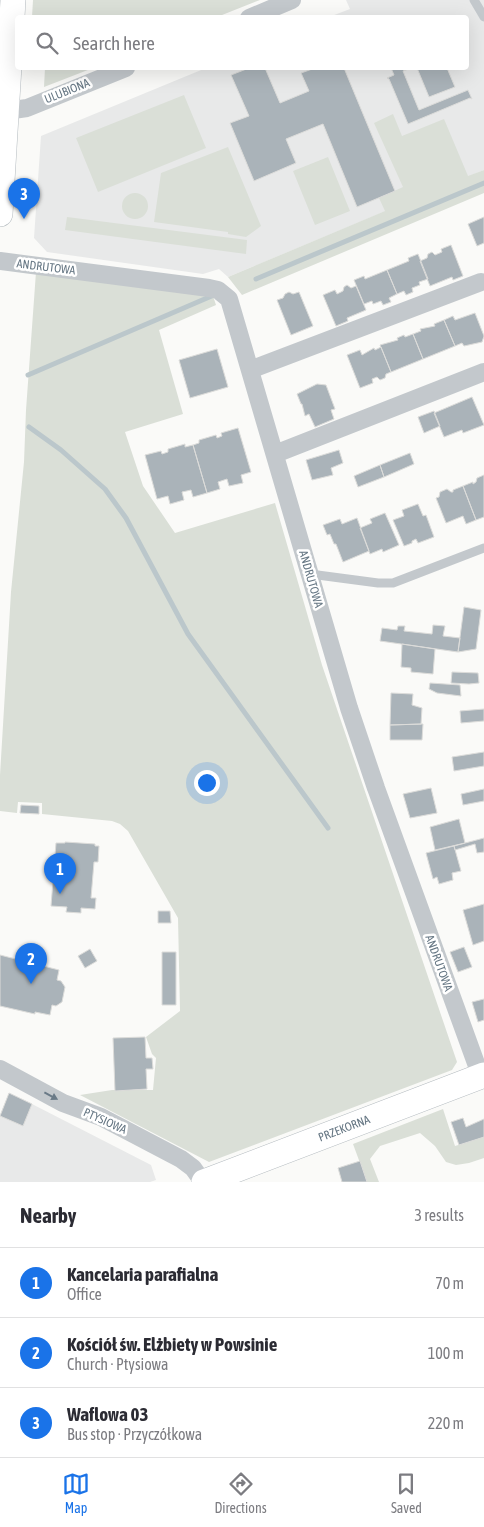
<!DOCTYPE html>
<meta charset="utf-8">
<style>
:root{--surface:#fff;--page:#f7f7f7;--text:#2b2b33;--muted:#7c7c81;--line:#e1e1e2;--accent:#1a73e8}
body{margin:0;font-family:"Asap Condensed",sans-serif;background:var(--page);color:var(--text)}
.you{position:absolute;left:206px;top:782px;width:18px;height:18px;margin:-12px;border:4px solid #fff;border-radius:50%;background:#1a73e8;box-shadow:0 0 0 8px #1a73e833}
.badge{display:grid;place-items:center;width:32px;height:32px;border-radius:50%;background:var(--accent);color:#fff;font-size:16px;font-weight:700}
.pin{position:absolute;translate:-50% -41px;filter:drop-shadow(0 1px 2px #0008)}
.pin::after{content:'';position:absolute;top:26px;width:18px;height:15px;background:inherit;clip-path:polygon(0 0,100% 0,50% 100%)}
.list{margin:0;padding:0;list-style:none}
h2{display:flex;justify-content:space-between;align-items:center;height:65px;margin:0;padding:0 20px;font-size:21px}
h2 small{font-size:16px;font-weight:400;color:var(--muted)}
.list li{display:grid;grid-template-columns:32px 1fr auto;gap:15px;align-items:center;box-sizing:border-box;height:70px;padding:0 20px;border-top:1px solid var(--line)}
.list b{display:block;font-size:19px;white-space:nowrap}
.list p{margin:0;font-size:16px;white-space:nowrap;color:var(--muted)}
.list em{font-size:16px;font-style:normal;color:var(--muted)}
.icon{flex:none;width:28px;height:28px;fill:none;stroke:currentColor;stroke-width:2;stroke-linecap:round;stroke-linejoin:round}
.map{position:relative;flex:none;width:484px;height:1182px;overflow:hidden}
.search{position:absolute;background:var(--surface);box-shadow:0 5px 20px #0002;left:15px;right:15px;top:15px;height:55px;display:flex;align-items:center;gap:12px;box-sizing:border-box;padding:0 18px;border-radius:5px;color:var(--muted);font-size:19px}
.sheet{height:275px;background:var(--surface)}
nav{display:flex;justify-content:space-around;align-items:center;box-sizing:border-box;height:70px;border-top:1px solid var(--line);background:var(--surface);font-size:14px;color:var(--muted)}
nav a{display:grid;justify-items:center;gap:2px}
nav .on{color:var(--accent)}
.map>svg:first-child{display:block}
</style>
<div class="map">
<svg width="484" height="1182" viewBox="0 0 484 1182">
<rect width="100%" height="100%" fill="#fafaf8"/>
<!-- built -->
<path fill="#e8e9e9" d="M346 0H484V170L228 277 219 269 203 274 47 252 34 238 41 136 206 68H466V18L329 17 350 9Z
M9 1093 32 1104 151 1165 156 1180 150 1182H0V1115Z"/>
<!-- green -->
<path fill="#dadfd7" d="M33 0H260L217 17H32Z
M45 68H93L44 87Z
M184 95 206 148 98 192 76 138Z
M393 114 402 136 444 119 468 176 484 170V193L242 295 228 277 385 211 379 198 403 187 374 123Z
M228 147 261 226 246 237 228 234V232L154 222 161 173Z
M328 157 350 211 315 225 293 171Z
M122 206a13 13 0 1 1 26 0a13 13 0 1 1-26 0Z
M67 217 247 240 246 254 65 230Z
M36 272 212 293 216 305 159 330 183 414 125 432 143 486 175 533 275 503 322 665 457 1062 452 1070 209 1162 80 1095 112 1090H153L156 1058 152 1054 146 1037 180 1011 178 918 128 831 120 824 112 821 42 814V803L18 802 17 813 0 811V775L11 592 24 462 26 410Z
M443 1109 455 1146 484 1137V1158L469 1163 456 1165 446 1162 435 1146 420 1133 380 1146 370 1159 379 1182H367L353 1144Z"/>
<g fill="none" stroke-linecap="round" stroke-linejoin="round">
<!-- stream -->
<path stroke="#bbc7cb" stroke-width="5" d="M256 279 484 183
M28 375 214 295
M29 427 61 450 105 489 126 518 188 634 328 828"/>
</g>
<!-- building -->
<path fill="#aab3b9" stroke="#dcdcda" d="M249 68H265L280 103 309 91 301 73 315 68H344L395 191 357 207 323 124 286 139 296 163 254 181 230 123 249 116 231 75Z
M391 68H412L403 71 419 110 468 90 472 99 470 98 408 124 389 79 387 78 394 75Z
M417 68H447L455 87 429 97Z
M484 217V243L477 246 468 224Z
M451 245 463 276 453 280 452 277 430 286 420 261 427 258 428 254 432 252 435 255 442 252 441 249Z
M418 254 428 279 419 282 420 285 412 288 413 292 406 295 404 291 397 294 387 270 409 261 408 258Z
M387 270 397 294 389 298 391 302 383 305 381 301 373 304 372 301 364 304 354 280 364 276 365 279Z
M347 285 351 288 356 286 366 310 347 318 348 321 336 326 323 295 335 290 337 294 343 291 344 287Z
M289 292 293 294 299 292 313 326 291 335 277 300 283 298 285 294Z
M475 313 484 336 482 342 464 346 462 343 455 346 444 320 453 316 455 320Z
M444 320 455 346 423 359 413 334 421 331 420 329 435 326 434 324Z
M413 334 423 359 391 372 380 345 398 340 397 338 404 335 405 337Z
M381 347 391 372 386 374 385 378 380 380 377 377 372 379 373 383 360 388 347 355 360 350 362 355 374 348 375 350Z
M217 349 228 387 190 398 179 360Z
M317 384 326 385 335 409 331 410 334 419 315 427 309 414 305 416 302 404H301L297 394Z
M472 397 484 425 463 433 462 430 444 437 434 413Z
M434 411 440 426 424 433 418 417Z
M238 428 251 472 241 475 243 483 229 486 227 479 218 482 220 489 207 493 193 445 199 443V440L216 435 217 438 222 436 221 433Z
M185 444V447L193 445 207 493 193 497 191 490 182 492 184 500 170 504 168 496 157 499 145 455 161 451 162 454 168 452V449Z
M339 450 343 463 331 468 333 475 312 480 306 460Z
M410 453 414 464 384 477 380 465Z
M380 465 384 477 358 487 354 476Z
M484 475V517L476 520 463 486 473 482V484L476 482 477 478Z
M463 486 476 520 466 524 463 516 446 523 436 498 439 497 440 492 447 489 451 492H453V490Z
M418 504 423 516 426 515 434 537 418 543 416 539 412 541V543L404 546 393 520 404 516 402 510Z
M385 513 399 545 383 552 382 549 370 554 360 528 372 523 370 519Z
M357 518 369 551 343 562 336 544H334L330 534 327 535 323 525 340 519 342 524Z
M464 607 481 610 476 649 458 652Z
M433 625 445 626 443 636 460 638 458 652 380 641 382 628 397 630 398 626H405L404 631 432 634Z
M402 644 435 649 433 674 411 672V668L401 667Z
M452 672 478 673 479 683 469 684 451 683Z
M430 683 460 685 461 696 437 693 429 689Z
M391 693 413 694 412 705 422 708 421 724 390 725Z
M484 709V721L461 723 460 711Z
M423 724 422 740H390V725Z
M484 752V766L454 771 452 757Z
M431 788 437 813 410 818 403 794Z
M484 789V801L463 805 461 794Z
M21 805 39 806V814L20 813Z
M459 819 465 843 435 850 430 827Z
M484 838V852L477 853 475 844 455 850 454 846Z
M65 842 95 844V846H99L98 862H94L91 898H96L95 909 81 908V913L66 912 67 907 51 906 56 843H65Z
M454 846 461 871 452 873 453 880 439 884 437 877 433 879 426 853Z
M484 904V941L473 945 463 910Z
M158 911H170L171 923H158Z
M464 947 472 967 458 972 450 952Z
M90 949 97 961 85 968 78 956Z
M162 952H176V1005H162Z
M0 955 59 970 57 980 61 981 65 987 62 1002 56 1006 52 1005 50 1015 35 1012V1014L0 1006Z
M484 999V1020L478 1022 472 1002Z
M145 1037 146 1058H152L153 1069H146L147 1089 115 1091 113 1038Z
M9 1093 32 1104 23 1126 0 1116Z
M463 1118 466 1127 484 1119V1137L459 1145 451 1122Z
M360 1161 367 1182H342L338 1168Z"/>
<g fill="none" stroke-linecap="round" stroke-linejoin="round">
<defs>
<g id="secondary">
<path d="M0 214 13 0"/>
<path id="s1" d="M204 1182 484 1075"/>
</g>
</defs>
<!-- secondary casing -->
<use href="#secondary" stroke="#b3babf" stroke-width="26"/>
<!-- lane -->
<path stroke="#c3c8cc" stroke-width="9" d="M474 0 484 17
M310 574 378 583H393L484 548"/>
<!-- street -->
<path stroke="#c3c8cc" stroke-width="18" d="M249 18 292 0
M6 111 27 108 126 68
M0 261 209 288 218 290 229 299 349 708 376 788 481 1077
M250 370 481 282
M275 454 484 372
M0 1069 63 1103 101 1117 181 1159 193 1168 203 1182"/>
<!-- secondary -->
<use href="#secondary" stroke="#fff" stroke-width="25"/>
</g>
<!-- one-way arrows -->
<defs><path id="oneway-solid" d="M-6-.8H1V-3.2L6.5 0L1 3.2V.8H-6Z" transform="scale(1.25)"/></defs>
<use fill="#6a7a87" href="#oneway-solid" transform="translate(51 1096) rotate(28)"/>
<g text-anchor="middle" stroke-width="5" stroke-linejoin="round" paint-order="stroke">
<!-- street labels -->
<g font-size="12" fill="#657683" stroke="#fff">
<text transform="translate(67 91) rotate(-22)" y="4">ULUBIONA</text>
<text transform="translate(46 267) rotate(7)" y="4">ANDRUTOWA</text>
<text transform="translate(311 579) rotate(74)" y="4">ANDRUTOWA</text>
<text transform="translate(439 963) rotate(70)" y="4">ANDRUTOWA</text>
<text transform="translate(105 1121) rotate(24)" y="4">PTYSIOWA</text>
<text dy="4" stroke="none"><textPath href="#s1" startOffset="150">PRZEKORNA</textPath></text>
</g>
</g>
</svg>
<div class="you"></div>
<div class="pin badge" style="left:60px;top:894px">1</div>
<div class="pin badge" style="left:31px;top:984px">2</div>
<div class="pin badge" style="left:24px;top:219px">3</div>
<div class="search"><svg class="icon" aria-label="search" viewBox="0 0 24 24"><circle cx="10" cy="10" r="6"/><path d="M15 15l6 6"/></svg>Search here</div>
</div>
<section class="sheet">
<h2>Nearby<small>3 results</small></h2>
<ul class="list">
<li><span class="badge">1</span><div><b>Kancelaria parafialna</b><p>Office</p></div><em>70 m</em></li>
<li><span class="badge">2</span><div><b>Kościół św. Elżbiety w Powsinie</b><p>Church · Ptysiowa</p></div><em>100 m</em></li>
<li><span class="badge">3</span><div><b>Waflowa 03</b><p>Bus stop · Przyczółkowa</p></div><em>220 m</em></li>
</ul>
</section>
<nav>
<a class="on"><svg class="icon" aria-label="map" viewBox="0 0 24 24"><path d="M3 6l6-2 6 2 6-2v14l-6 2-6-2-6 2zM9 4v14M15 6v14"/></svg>Map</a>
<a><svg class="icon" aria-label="directions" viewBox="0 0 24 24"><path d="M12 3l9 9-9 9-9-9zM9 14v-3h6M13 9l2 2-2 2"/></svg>Directions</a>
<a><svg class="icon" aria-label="saved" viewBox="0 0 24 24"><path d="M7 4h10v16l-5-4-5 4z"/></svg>Saved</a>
</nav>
